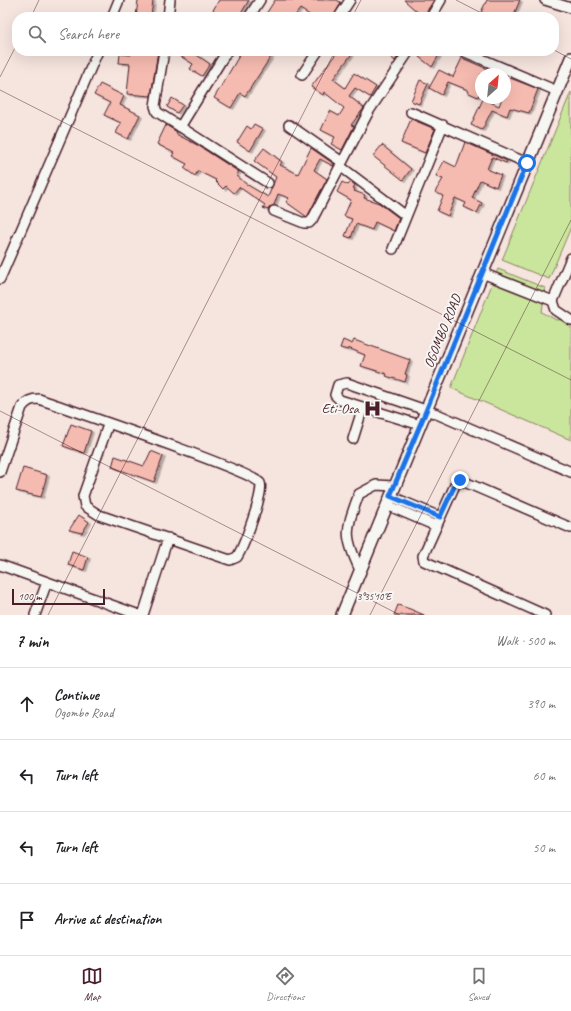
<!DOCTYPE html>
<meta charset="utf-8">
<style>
:root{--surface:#fff;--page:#f2f2f2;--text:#202124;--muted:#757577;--line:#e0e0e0;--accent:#4a1f2b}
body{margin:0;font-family:Caveat,sans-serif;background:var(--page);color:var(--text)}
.compass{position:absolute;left:475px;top:68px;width:36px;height:36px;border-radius:50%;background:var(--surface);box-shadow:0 4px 16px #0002;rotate:27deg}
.scale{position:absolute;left:12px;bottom:10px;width:93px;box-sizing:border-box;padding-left:4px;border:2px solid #4a1f2b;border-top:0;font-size:11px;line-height:14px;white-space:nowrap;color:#4a1f2b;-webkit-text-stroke:3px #f6f6f2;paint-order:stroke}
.stop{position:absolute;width:12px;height:12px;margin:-9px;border:3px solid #1a73e8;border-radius:50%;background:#fff}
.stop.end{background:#1a73e8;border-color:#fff;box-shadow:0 1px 4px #0008}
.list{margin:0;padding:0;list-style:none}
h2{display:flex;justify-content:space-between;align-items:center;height:52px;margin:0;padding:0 16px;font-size:17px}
h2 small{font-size:13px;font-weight:400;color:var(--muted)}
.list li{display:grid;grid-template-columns:26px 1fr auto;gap:12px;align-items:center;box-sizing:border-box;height:72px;padding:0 16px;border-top:1px solid var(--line)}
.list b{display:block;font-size:15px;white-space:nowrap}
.list p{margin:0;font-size:13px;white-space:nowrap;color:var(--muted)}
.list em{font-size:13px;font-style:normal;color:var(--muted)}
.icon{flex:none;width:22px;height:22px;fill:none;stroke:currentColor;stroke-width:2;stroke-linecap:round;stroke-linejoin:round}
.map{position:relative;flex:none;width:571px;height:615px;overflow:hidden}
.search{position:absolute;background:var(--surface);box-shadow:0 4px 16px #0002;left:12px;right:12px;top:12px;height:44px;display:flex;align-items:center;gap:10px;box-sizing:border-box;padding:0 14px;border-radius:16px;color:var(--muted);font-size:15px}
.sheet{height:340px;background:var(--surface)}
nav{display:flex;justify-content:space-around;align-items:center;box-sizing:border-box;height:56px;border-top:1px solid var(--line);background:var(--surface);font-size:11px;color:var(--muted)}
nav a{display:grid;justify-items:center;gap:2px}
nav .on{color:var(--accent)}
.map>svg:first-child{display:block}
</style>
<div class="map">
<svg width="571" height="615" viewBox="0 0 571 615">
<defs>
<filter id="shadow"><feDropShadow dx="2.5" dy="1.5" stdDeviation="0" flood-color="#0004"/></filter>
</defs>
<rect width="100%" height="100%" fill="#f6e4de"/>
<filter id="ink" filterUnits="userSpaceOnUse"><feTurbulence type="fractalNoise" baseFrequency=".025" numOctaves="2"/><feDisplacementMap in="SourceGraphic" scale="8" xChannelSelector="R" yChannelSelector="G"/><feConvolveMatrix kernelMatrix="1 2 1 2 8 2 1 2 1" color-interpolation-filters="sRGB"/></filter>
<g filter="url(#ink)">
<!-- green -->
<path fill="#cae69d" stroke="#8a8264" d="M571 92V227L549 279 502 260Z
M498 269 545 288 542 312 556 320 571 319V440L451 388Z"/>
<!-- building -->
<path fill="#f6bbb0" stroke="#4a1f2b" filter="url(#shadow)" d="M138 0H153L151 17H136Z
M219 0H249L239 17H209Z
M275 0H337L341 3 333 17H313L300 9 294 17H264Z
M404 0H434L423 17Z
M487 0H520L513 17H492L481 12Z
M131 51H158L151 96 127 94 130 64 119 63 120 54 131 55Z
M172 51H191L210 64 202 76 190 69 193 64Z
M242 51H265L272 55 245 96 240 93 231 108 214 98Z
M338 51H354L333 79 345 88 354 73 376 87 370 97 355 88 349 96 364 108 351 125 354 126 342 150 331 144 335 137 321 130 330 111 339 116 344 108 324 92 323 95 311 87Z
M384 51H402L395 61Z
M423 51H433L439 55 432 67 419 57Z
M462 58 490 70 488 74H481V89L478 97 467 92 468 90 448 82 442 95 429 88 439 70 453 77Z
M510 78 538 89 529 113 510 108 507 116 492 110 482 130 471 125 483 99 499 106 502 98H505V90Z
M420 80 428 84 419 104 411 101Z
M100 84 124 96 120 105 140 115 128 139 116 133 121 123 104 115 110 103 94 95Z
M172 98 183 105 177 113 167 107Z
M411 119 435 129 425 153 401 143Z
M254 124 263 129 250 151 237 142 247 126 251 129Z
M166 125 177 132 176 134 199 146 239 172 236 175 246 184 268 197 276 177 254 161 264 148 282 162 280 165 298 174 311 148 334 164 333 166 320 159 314 170 327 179 307 217 286 202 289 198 278 194 274 205 270 207 268 210 263 208 265 205 239 187 234 193 226 186 223 189 215 181 216 180 198 171 195 176 184 168 187 164 172 156 174 153 157 144Z
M465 142 507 161 506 163 492 157 487 169 501 175 496 187 480 180 472 198 482 203 477 213 464 207 466 203 455 198 448 216 437 211 443 196 435 192 443 179 436 176 444 161 456 167Z
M382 145 411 169 403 180 373 156Z
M342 182 348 185 351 182 355 185 353 188 355 189 354 191 365 195 364 198 379 203 399 218 394 231 375 222 372 230 356 224 351 238 345 236 352 219 344 216 351 200 337 192Z
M343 340 352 344 354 340 410 360 405 374 407 375 405 382 386 376 387 374 361 366 365 355 348 348V350L340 348Z
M71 424 91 431 84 453 63 446Z
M151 451 163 456 154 482 112 467 115 456 144 466Z
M23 468 47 475 41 497 16 491Z
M79 515 89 522 82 533 69 530Z
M72 551 88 557 84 570 68 565Z
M398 605 410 609 424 615H394Z"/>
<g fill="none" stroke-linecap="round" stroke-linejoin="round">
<defs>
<path id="minor" d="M545 0 571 8
M112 17 119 0
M168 17 170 0
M249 17 260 0
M339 17 350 0
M431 17 441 0
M164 51 155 106 157 112 268 183
M463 51 557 91
M302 75 318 51
M411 112 527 163
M289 125 342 162
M180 127 227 51
M340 166 405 215
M274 211 304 223H309L312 220 369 111 409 51
M393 249 443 125
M571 258 553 301 556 310 571 320
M482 273 553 301
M0 279 98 51
M420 425 340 400 335 395 338 385 347 383 437 414 571 472
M353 439 363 407
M0 472 22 407C27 401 31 399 39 399 67 409 252 471 260 483 265 491 243 548 237 557L230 560 224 558 99 515 85 506 83 496 108 425
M390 496 440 517
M387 505 436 526
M0 565 139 615
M360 570C343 534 346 530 359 494L376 485 394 486
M35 615 47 582
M143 615 168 538
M545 615 424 561 423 556 455 485 460 480 571 528"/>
<path id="major" d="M342 615 571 58"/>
</defs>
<!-- minor casing -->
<use href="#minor" stroke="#4a1f2b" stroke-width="12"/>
<!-- major casing -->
<use href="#major" stroke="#4a1f2b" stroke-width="14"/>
<!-- minor -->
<use href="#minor" stroke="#f6f6f2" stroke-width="9"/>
<!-- major -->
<use href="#major" stroke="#f6f6f2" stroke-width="11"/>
</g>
</g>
<g fill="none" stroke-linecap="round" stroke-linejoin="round" filter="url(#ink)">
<!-- route -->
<path stroke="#1a73e8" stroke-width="5" d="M460 480 455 485 440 517 390 496 426 411 527 163"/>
</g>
<!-- ticks -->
<path fill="none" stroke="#4a1f2b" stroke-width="1" stroke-opacity="0.45" d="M456 0 489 17M31 17 39 0M352 17 361 0M554 50 571 59M0 77 17 44M0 90 571 380M0 411 400 615M48 615 335 51M370 615 571 220"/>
<!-- icons -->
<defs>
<symbol id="hospital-bare" viewBox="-9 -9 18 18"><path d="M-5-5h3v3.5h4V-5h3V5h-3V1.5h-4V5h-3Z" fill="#4a1f2b" stroke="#f6f6f2" stroke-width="2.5" paint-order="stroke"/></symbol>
</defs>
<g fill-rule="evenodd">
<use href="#hospital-bare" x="360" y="396" width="25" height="25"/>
</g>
<g text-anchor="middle" stroke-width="4" stroke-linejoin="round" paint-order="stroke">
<!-- street labels -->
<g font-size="14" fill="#4a1f2b" stroke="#f6f6f2">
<text transform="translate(442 331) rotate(-68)" y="5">OGOMBO ROAD</text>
</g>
<!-- poi labels -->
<g font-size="14" fill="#4a1f2b" stroke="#f6f6f2" text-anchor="end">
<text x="359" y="413">Eti-Osa</text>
</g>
</g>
<g font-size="10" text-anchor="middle" fill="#4a1f2b" stroke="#f6f6f2" stroke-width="4" stroke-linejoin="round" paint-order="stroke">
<text x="374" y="600">3°35'10"E</text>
</g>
</svg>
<svg class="compass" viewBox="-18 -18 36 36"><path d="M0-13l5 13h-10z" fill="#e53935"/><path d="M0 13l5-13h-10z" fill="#757577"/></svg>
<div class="scale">100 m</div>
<div class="stop" style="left:527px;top:163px"></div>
<div class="stop end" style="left:460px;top:480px"></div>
<div class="search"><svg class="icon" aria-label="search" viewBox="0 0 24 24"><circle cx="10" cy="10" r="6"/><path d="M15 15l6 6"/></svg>Search here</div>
</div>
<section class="sheet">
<h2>7 min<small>Walk · 500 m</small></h2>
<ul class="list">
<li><svg class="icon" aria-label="ahead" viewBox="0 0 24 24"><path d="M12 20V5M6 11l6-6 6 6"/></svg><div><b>Continue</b><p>Ogombo Road</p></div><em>390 m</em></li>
<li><svg class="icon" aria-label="left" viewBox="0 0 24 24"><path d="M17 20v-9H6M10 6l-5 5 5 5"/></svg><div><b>Turn left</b></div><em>60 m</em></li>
<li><svg class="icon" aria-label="left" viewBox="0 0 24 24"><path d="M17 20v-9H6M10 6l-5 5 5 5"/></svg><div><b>Turn left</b></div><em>50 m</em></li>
<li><svg class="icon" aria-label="arrive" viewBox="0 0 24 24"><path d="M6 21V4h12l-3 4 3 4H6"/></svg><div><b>Arrive at destination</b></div></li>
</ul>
</section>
<nav>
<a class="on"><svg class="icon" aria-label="map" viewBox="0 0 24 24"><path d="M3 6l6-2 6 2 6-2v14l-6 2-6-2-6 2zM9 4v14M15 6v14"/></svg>Map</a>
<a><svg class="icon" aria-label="directions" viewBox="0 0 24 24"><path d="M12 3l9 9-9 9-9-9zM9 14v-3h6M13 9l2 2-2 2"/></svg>Directions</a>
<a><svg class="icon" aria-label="saved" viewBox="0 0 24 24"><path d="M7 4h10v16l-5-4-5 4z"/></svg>Saved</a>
</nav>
